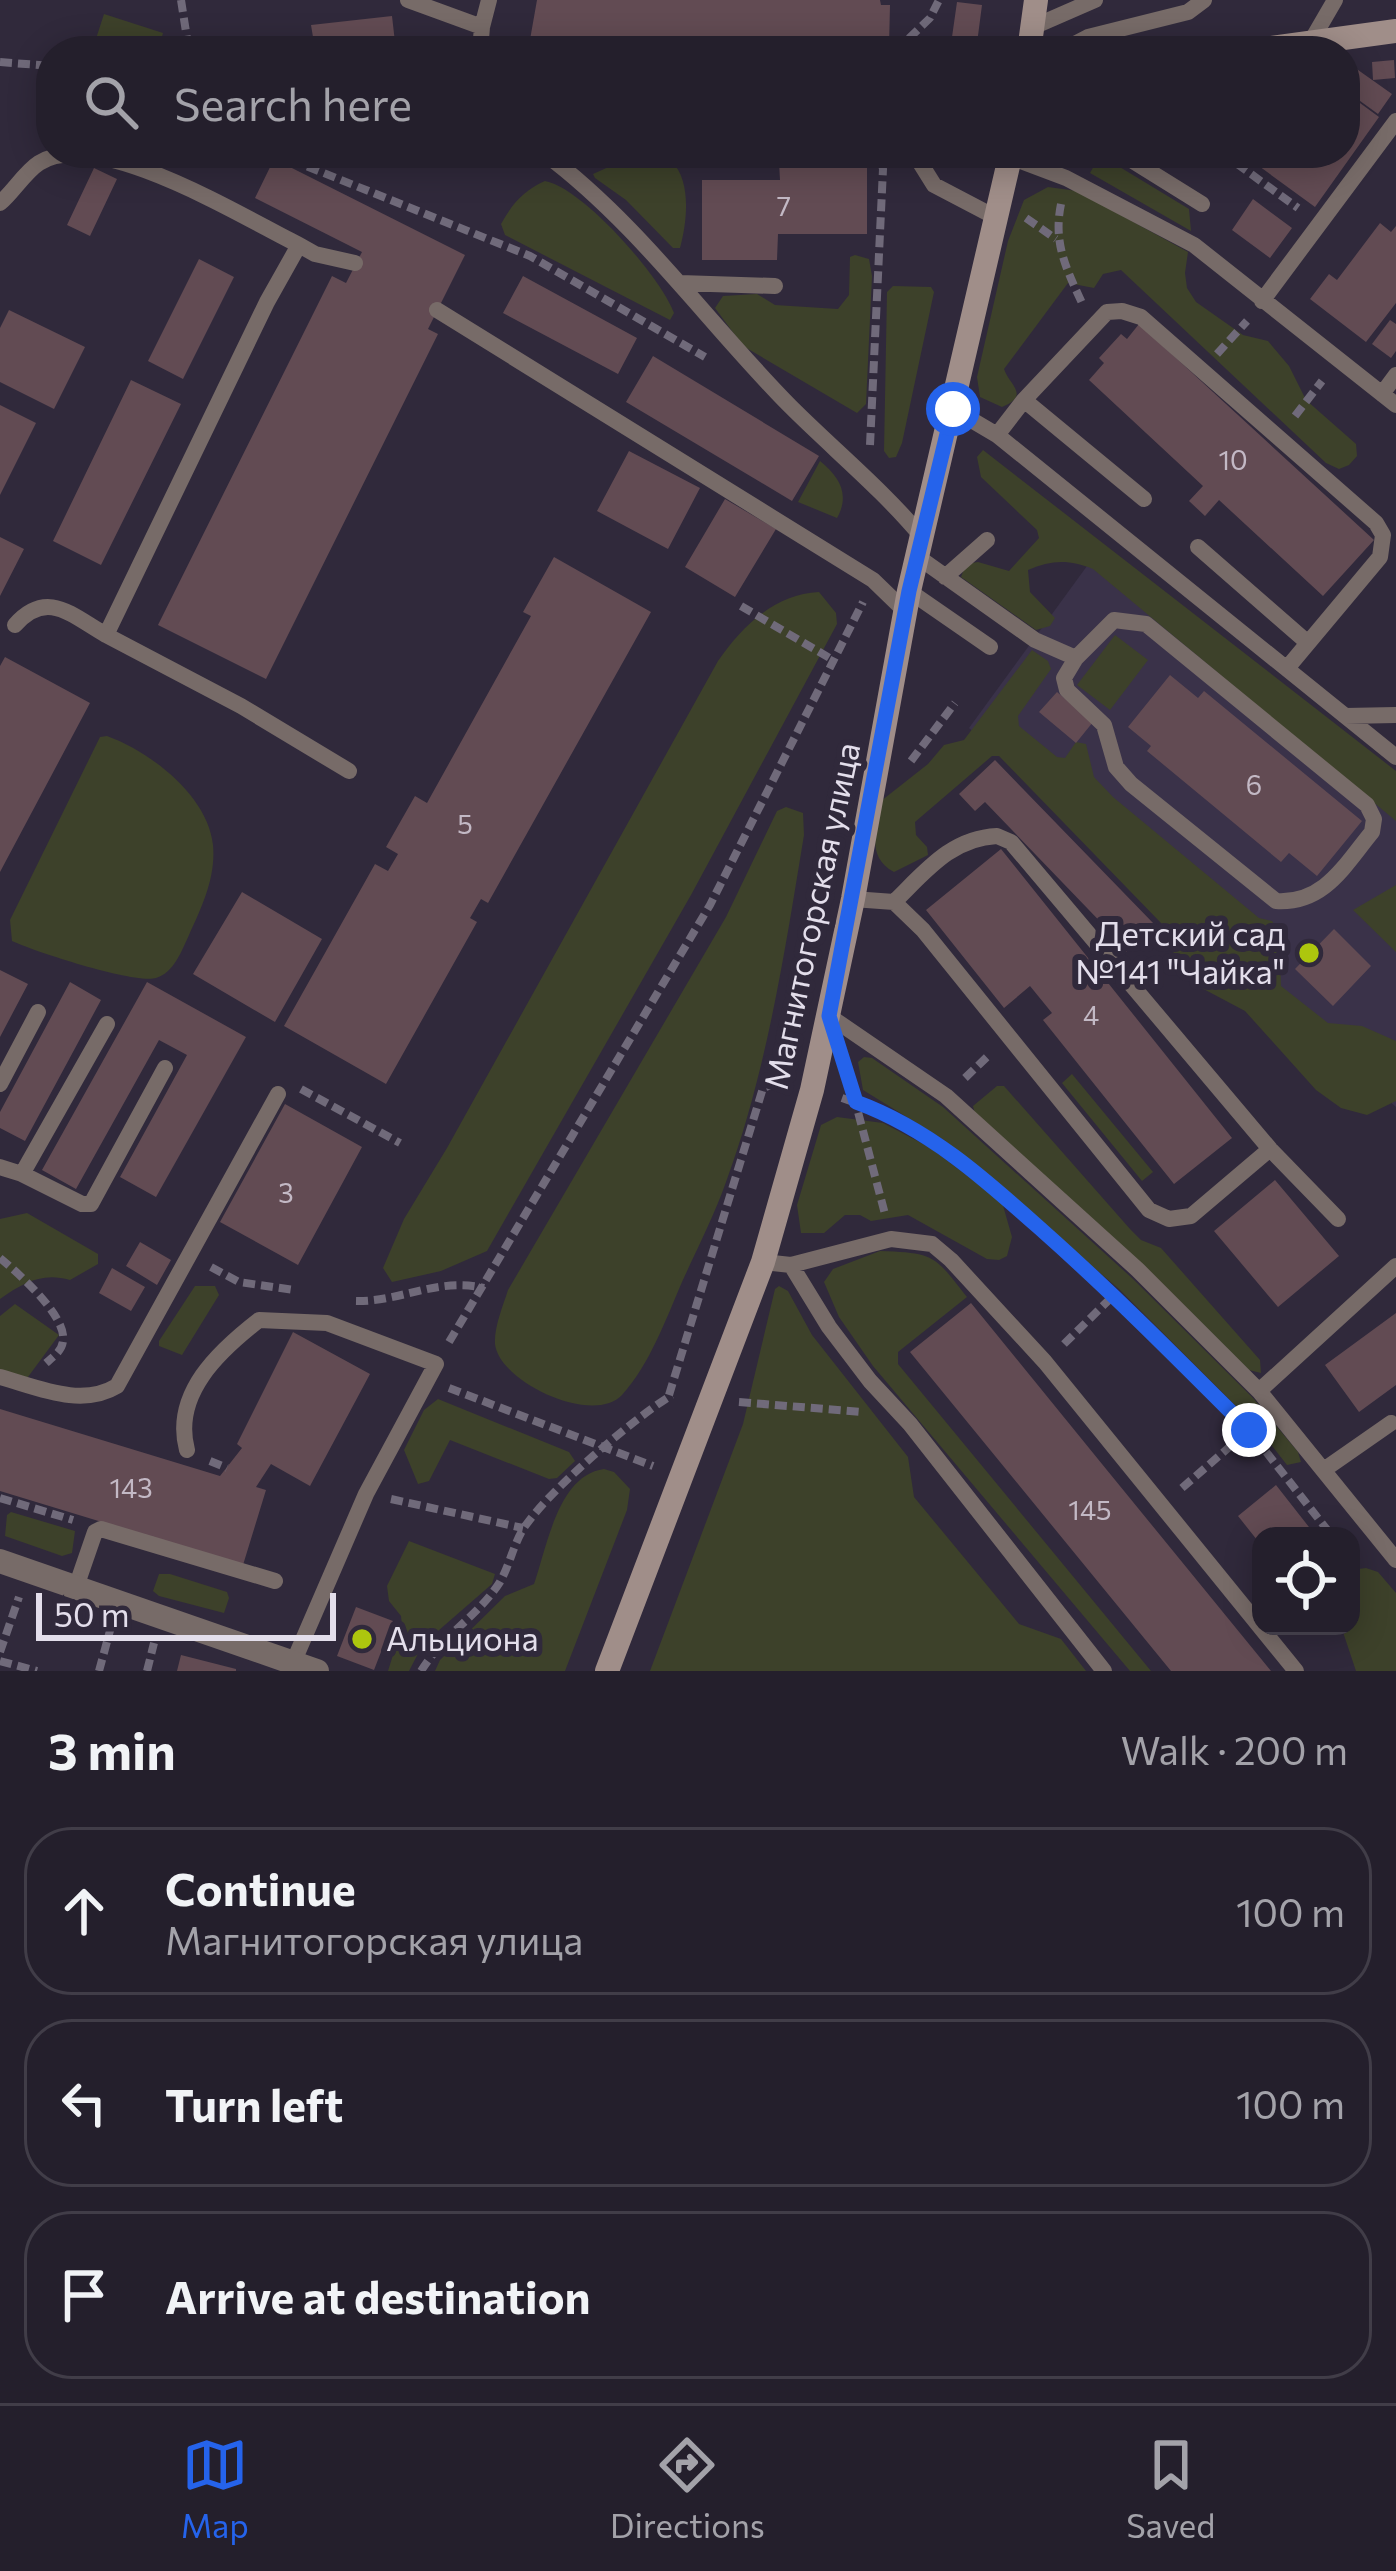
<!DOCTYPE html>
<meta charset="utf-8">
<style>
:root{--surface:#241f2c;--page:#2c2734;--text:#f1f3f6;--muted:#a3a2a9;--line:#413d48;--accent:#2563eb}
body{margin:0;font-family:Commissioner,sans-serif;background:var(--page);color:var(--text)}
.controls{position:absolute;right:36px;bottom:36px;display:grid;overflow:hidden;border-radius:24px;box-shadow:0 6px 30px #0003}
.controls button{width:108px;height:108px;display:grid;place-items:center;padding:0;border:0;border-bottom:3px solid var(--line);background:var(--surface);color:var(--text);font:60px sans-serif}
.scale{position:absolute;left:36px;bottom:30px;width:300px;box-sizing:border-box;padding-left:12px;border:6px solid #e3deeb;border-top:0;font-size:33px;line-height:42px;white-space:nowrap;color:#e3deeb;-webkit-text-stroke:9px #30293b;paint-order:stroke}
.stop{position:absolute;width:36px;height:36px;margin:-27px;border:9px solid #2563eb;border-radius:50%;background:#fff}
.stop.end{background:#2563eb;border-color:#fff;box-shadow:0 3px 12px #0008}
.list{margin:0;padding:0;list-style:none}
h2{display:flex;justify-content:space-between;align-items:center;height:156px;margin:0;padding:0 48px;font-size:51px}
h2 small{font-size:39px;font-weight:400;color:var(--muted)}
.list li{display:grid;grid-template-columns:78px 1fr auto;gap:36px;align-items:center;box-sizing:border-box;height:168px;margin:0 24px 24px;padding:0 24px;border:3px solid var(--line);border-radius:48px}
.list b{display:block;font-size:45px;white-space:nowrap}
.list p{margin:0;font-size:39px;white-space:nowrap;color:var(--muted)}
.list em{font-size:39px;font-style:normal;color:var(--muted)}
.icon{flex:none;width:66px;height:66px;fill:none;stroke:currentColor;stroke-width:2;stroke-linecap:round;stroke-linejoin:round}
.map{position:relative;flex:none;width:1396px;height:1671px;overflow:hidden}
.search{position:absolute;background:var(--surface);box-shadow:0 6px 30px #0003;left:36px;right:36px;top:36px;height:132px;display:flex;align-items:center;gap:30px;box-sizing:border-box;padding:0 42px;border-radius:48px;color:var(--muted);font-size:45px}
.sheet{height:732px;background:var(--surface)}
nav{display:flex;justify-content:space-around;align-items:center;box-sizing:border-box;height:168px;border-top:3px solid var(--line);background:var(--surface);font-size:33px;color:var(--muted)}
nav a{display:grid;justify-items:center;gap:6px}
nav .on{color:var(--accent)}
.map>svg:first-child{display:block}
</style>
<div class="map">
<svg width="1396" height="1671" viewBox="0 0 1396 1671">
<rect width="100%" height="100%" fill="#30293b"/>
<!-- built -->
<path fill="#3a3249" d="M1095 555 1396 799V1107L969 728Z"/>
<!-- green -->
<path fill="#3d412a" d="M104 14 163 33 158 51H92Z
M1100 155 1189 209 1191 231 1090 173Z
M622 161H671C692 180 687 223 680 248H673L626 200 595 178 593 174Z
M545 181C583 188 661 277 674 313L670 320 505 235 501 224C512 204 524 190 545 181Z
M1048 187 1077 191 1188 252 1185 273 1187 288 1196 302 1243 335 1268 341 1289 366 1306 400 1356 444 1357 456 1349 465 1339 469 1326 463 1121 270 1103 274 1094 288 1068 283 1004 369C1009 385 1031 395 1002 407L980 397 977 377 1008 241 1024 200Z
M855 255 869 259 872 276 866 404 857 413 743 346 715 308 723 296 757 294 775 305 838 309 849 295 850 257Z
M893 286 931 287 934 292 902 443 896 457 889 458 884 451 887 292Z
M983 450 1396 771V821L1093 569C1069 559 1051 560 1028 570L1030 592 1055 618 1050 626 1036 630 961 577 966 564 978 562 1009 571 1039 538 1037 530 981 477 977 457Z
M820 461C840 477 850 495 837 518L798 502Z
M819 592 836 613 837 624 691 895 487 1251 441 1271 392 1282 383 1268 404 1219 447 1148 718 661C742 626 775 594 819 592Z
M1115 635 1148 660 1110 710 1077 685Z
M1032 650 1048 661 1051 669 1018 716 1019 726 1057 757 1065 758 1076 742 1086 744 1094 777 1113 797 1259 918 1272 921 1279 931 1281 986 1328 1023 1362 1026 1396 1041V1101L1367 1115 1341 1108 1316 1090 1245 1011 1196 985 1181 970 1161 923 999 756H992L915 822 916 835 927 847 928 855 894 872C865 856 877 829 881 801L928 764 944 745 964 740Z
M107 736C151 752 208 796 213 845 216 877 202 907 189 935 182 950 174 973 156 978 134 984 36 952 12 941L10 920 100 737Z
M786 807 803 813 804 835C785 951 767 1070 726 1182 714 1216 697 1249 682 1282 666 1319 650 1364 622 1395 593 1426 499 1382 495 1344 494 1327 503 1306 508 1290L726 917 777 811Z
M1396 885V952L1353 910Z
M864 1057 872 1058 943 1107 1133 1279 1254 1399 1298 1452 1301 1462 1287 1465 1259 1429 1119 1289 944 1140 863 1090 858 1062Z
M1072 1074 1153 1172 1142 1181 1062 1083Z
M997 1086H1004L1130 1229 1141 1240 1161 1248 1260 1360 1261 1373 1249 1370 975 1114 973 1106Z
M837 1117 883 1123 929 1147 1002 1202 1012 1237 1007 1256 999 1260 987 1259 908 1215 871 1221 860 1215H845L824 1233H801L797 1205 821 1125Z
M27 1213 98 1254V1264L70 1280C42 1272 23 1283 0 1299V1219Z
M880 1251C935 1253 934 1255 967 1297L898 1352V1364L1151 1671H1130L873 1366 839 1317 824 1282 833 1269Z
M195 1286H215L219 1295 182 1355 159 1346V1341Z
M779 1286 788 1291 812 1335 908 1457 914 1497 1019 1624 1061 1639 1086 1671H650L743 1424 775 1289Z
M15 1304 59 1335 25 1381 0 1373V1316Z
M438 1399 569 1452 575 1461 557 1478 549 1479 450 1440 429 1481 418 1484 404 1450 424 1410Z
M604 1469 614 1472 630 1489 627 1510 565 1671H435L440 1660 505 1596 534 1584C547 1547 558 1475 604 1469Z
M11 1512 75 1531 72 1553 62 1556 5 1536 7 1515Z
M409 1541 495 1574 492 1584 423 1644 409 1671H388L402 1626 401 1616 389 1601 387 1586Z
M1366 1568 1378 1572 1396 1593V1671H1356L1341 1626H1351V1570Z
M159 1574H170L227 1592 229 1598 224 1613 159 1596 153 1591Z"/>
<!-- building -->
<path fill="#624b53" d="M537 0H880L881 5H890L889 47 854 48V51H528Z
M957 2 982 5 976 51H950Z
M392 16 396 51H264V48L314 43 311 25Z
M1394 60 1395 78 1373 80 1372 62Z
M1351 65 1392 94 1378 114 1345 90V73Z
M1345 92 1379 117 1315 207 1241 153H1345Z
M274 159 465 255 428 329 438 334 266 679 158 625 332 276 346 283 362 252 255 198Z
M779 162H867V234H778L777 260H702V180H780Z
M94 168 117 179 90 236 67 225Z
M1253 199 1292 228 1270 258 1232 230Z
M1380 223 1391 232 1396 226V303L1366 342 1310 299 1329 274 1337 280Z
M199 259 234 277 183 379 148 361Z
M523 276 637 338 618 374 503 313Z
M9 310 85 347 54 409 0 382V328Z
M1390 320 1396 324V351L1391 358 1372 344Z
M1139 324 1374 540 1323 596 1219 500 1205 516 1189 501 1203 486 1089 380 1104 363 1099 358 1121 334 1127 339Z
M653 356 819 456 792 501 626 402Z
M131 380 181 404 101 565 53 541Z
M0 405 36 423 0 495Z
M629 451 700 488 668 549 597 511Z
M725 499 776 529 735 597 685 567Z
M0 537 24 549 0 596Z
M554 557 651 612 488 903 481 899 470 918 477 922 386 1084 284 1026 375 864 388 871 398 854 386 847 415 796 427 803 531 616 523 612Z
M5 657 90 703 0 872V666Z
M1170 675 1198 698 1204 691 1362 821 1317 876 1289 853 1281 862 1147 751 1151 746 1128 727Z
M1057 692 1093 722 1076 743 1039 712Z
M995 760 1154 924 1122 956 1109 942 1114 936 985 802 975 811 959 794Z
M1001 849 1232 1138 1174 1184 1043 1020 1052 1013 1030 986 1004 1008 926 910Z
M242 892 322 939 275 1022 193 974Z
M1334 929 1371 966 1333 1006 1295 969Z
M0 970 28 984 0 1037Z
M70 982 101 1000 25 1141 0 1128V1112Z
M147 982 246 1037 156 1197 120 1177 187 1055 159 1040 76 1189 42 1170Z
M285 1104 362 1147 298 1265 220 1222Z
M1275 1180 1339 1256 1278 1307 1214 1231Z
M140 1242 171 1260 157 1285 126 1266Z
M112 1268 145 1287 131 1311 99 1293Z
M971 1303 1102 1464 1271 1671H1171L910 1352Z
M1396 1313V1385L1359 1412 1325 1365Z
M293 1332 370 1374 310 1486 271 1464 256 1487 266 1490 243 1565 0 1491V1409L220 1476 242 1448 237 1444Z
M1276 1485 1316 1536H1261V1545L1238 1516Z
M356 1607 393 1621 374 1670 337 1656Z
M181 1655 236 1669V1671H177Z"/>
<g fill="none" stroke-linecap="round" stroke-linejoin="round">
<!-- path -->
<path stroke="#706a7a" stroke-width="8" stroke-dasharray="12 6" stroke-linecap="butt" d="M181 0 189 51
M896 51 930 18 939 0
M0 62 51 66
M274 153 530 256 705 357
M1222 153 1298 208
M1061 204C1053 243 1066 268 1082 303
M1026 218 1056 239
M1217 354 1247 321
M1295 416 1322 381
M870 445 883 169 879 153
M741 606 833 660
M911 761 955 703
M849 1078 885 1214
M965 1078 989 1055
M301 1089 400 1143
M842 1098 885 1113 937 1142 1115 1294 1249 1430 1332 1536
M0 1258C18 1273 67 1316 63 1341 62 1351 53 1357 46 1363
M211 1267 239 1282 294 1290
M356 1301C400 1302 438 1277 484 1288
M449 1342 710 905 863 602
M1064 1344 1115 1294
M449 1388 653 1466
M669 1395 763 1088 781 1082
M739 1402 862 1412
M210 1461 227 1468
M1182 1488 1249 1430
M0 1498 73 1520
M391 1499 523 1528
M0 1652 19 1597
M0 1661 37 1671
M99 1671 111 1627
M147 1671 154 1643
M421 1671C444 1634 479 1615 500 1582 509 1566 513 1547 522 1531 544 1494 634 1418 672 1395"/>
<!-- lane -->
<path stroke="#776b68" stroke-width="16" d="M408 0 482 27 480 51
M482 27 489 0
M1033 27 1095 0
M1310 43 1335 0
M1061 51 1088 37 1188 12 1204 0
M544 153C639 224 707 322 790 406 834 450 882 489 922 537
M914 153 934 185 997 218
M1120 153 1202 204
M1010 157 1066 178 1194 245 1396 405
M0 203C13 192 25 172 39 163 96 126 244 218 299 245
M680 283 775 286
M1262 301 1396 121
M437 310 873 580 905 611
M1382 394 1396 375
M1024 400 1144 499
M953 409 997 435 1396 757
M997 435 1024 400 1107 312 1122 311 1141 317 1376 523 1383 535 1380 557 1288 667
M1198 547 1308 643
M918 557 1035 640 1076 658
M945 577 987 540
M909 591 990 647
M1114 620 1146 624 1367 805 1374 819 1372 832C1344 866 1324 904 1276 901L1131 784 1116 767 1104 725 1067 690 1064 678 1076 658Z
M15 625C47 589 71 615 106 635
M1345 716 1396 715
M349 771 241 706 106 635 267 302 299 245 315 254 355 263
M997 836 1011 842 1270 1149 1191 1216 1169 1219 1149 1210 923 930 894 902C925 872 951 838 997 836Z
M853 899 894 902
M829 1016 946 1096 1138 1270 1259 1391 1396 1560
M0 1084 38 1012
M1270 1149 1338 1219
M0 1167 22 1174 107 1024
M22 1174 82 1204H91L165 1068
M763 1262 791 1265 891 1239 932 1244 951 1260 1045 1362 1296 1671
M791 1265 829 1327 870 1381 910 1424 1104 1671
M0 1377C37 1387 81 1408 117 1386L278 1094
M1259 1391 1396 1266
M187 1450C172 1394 219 1351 259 1320L327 1323 436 1364 366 1494 293 1663
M1325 1469 1391 1423
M76 1587 95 1532 101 1529 275 1581"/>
<!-- street -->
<path stroke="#776b68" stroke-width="24" d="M0 1561 317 1671"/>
<!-- secondary -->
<path stroke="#a08e89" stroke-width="24" d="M1029 51 1036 0
M1248 51 1396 31
M607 1671 763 1262 812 1090 853 899 909 591 1011 153"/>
</g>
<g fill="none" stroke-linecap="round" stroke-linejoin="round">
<!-- route -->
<path stroke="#2563eb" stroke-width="15" d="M953 409 909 591 829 1016 856 1102C930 1129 987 1181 1044 1232 1115 1295 1182 1363 1249 1430"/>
</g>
<!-- markers -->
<g fill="#adc60e" stroke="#30293b" stroke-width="4.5">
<circle cx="1309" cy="953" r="12"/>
<circle cx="362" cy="1639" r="12"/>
</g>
<g text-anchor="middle" stroke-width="12" stroke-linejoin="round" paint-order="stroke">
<!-- number labels -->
<g font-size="27" fill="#c3b9c5">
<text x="784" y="216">7</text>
<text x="1233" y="470">10</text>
<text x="1254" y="795">6</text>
<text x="465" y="834">5</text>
<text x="1091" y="1025">4</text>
<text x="286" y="1203">3</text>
<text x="131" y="1498">143</text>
<text x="1090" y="1520">145</text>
</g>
<!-- street labels -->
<g font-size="33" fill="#e3deeb" stroke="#30293b">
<text transform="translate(812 916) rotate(-78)" y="12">Магнитогорская улица</text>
</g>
<!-- poi labels -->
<g font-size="33" fill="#e3deeb" stroke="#30293b" text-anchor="end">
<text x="1285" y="946">Детский сад<tspan x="1285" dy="38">№141 "Чайка"</tspan></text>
<text x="386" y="1651" text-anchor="start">Альциона</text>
</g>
</g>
</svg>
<div class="controls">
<button><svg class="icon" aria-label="locate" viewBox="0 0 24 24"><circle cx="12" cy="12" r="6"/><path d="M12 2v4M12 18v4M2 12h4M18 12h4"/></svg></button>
</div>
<div class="scale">50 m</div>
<div class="stop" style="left:953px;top:409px"></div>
<div class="stop end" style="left:1249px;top:1430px"></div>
<div class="search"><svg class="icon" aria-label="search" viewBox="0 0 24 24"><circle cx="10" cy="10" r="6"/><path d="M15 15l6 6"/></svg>Search here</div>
</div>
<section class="sheet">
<h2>3 min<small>Walk · 200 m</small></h2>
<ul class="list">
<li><svg class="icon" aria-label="ahead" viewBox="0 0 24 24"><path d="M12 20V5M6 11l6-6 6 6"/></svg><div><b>Continue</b><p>Магнитогорская улица</p></div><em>100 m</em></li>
<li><svg class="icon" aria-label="left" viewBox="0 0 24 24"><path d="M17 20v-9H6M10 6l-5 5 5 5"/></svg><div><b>Turn left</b></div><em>100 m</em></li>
<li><svg class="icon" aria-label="arrive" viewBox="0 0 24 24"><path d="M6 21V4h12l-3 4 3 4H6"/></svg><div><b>Arrive at destination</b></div></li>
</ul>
</section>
<nav>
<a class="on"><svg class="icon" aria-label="map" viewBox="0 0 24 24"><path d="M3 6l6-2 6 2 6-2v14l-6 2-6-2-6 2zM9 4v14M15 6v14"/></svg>Map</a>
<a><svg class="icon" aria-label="directions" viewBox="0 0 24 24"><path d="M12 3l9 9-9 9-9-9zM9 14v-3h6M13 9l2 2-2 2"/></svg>Directions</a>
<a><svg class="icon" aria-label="saved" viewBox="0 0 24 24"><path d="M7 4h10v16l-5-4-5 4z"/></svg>Saved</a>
</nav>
